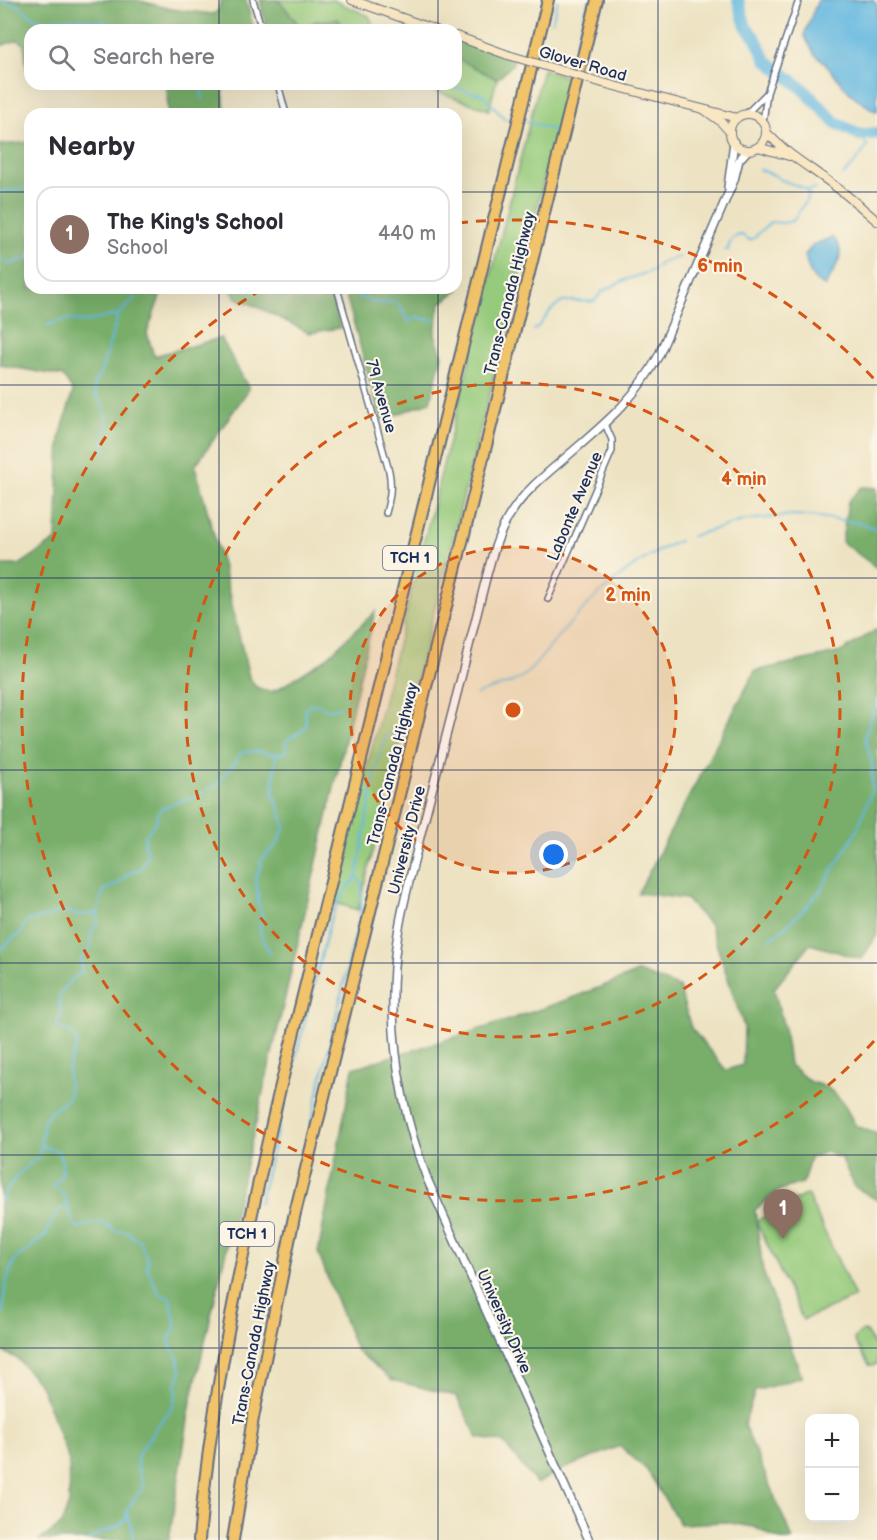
<!DOCTYPE html>
<meta charset="utf-8">
<style>
:root{--surface:#fff;--page:#f7f7f7;--text:#2b2b33;--muted:#7c7c81;--line:#e1e1e2;--accent:#b5179e}
body{margin:0;font-family:"Balsamiq Sans",sans-serif;background:var(--page);color:var(--text)}
.controls{position:absolute;right:18px;bottom:18px;display:grid;overflow:hidden;border-radius:12px;box-shadow:0 6px 24px #0002}
.controls button{width:54px;height:54px;display:grid;place-items:center;padding:0;border:0;border-bottom:2px solid var(--line);background:var(--surface);color:var(--text);font:30px sans-serif}
.you{position:absolute;left:554px;top:855px;width:21px;height:21px;margin:-15px;border:4px solid #fff;border-radius:50%;background:#1a73e8;box-shadow:0 0 0 9px #1a73e833}
.badge{display:grid;place-items:center;width:39px;height:39px;border-radius:50%;background:var(--accent);color:#fff;font-size:20px;font-weight:700}
.pin{position:absolute;translate:-50% -50px;filter:drop-shadow(0 2px 3px #0008)}
.pin::after{content:'';position:absolute;top:32px;width:21px;height:18px;background:inherit;clip-path:polygon(0 0,100% 0,50% 100%)}
.list{margin:0;padding:0;list-style:none}
h2{display:flex;justify-content:space-between;align-items:center;height:78px;margin:0;padding:0 24px;font-size:26px}
h2 small{font-size:20px;font-weight:400;color:var(--muted)}
.list li{display:grid;grid-template-columns:39px 1fr auto;gap:18px;align-items:center;box-sizing:border-box;height:96px;margin:0 12px 12px;padding:0 12px;border:2px solid var(--line);border-radius:18px}
.list b{display:block;font-size:22px;white-space:nowrap}
.list p{margin:0;font-size:20px;white-space:nowrap;color:var(--muted)}
.list em{font-size:20px;font-style:normal;color:var(--muted)}
.icon{flex:none;width:33px;height:33px;fill:none;stroke:currentColor;stroke-width:2;stroke-linecap:round;stroke-linejoin:round}
.map{position:relative;flex:none;width:877px;height:1540px;overflow:hidden}
.search{position:absolute;background:var(--surface);box-shadow:0 6px 24px #0002;left:24px;top:24px;width:438px;height:66px;display:flex;align-items:center;gap:15px;box-sizing:border-box;padding:0 21px;border-radius:18px;color:var(--muted);font-size:22px}
.panel{position:absolute;background:var(--surface);box-shadow:0 6px 24px #0002;left:24px;top:108px;width:438px;height:186px;border-radius:18px}
.map>svg:first-child{display:block}
</style>
<div class="map">
<svg width="877" height="1540" viewBox="0 0 877 1540">
<rect width="100%" height="100%" fill="#fcf5e5"/>
<filter id="ink" filterUnits="userSpaceOnUse"><feTurbulence type="fractalNoise" baseFrequency=".0167" numOctaves="2"/><feDisplacementMap in="SourceGraphic" scale="12" xChannelSelector="R" yChannelSelector="G"/><feConvolveMatrix kernelMatrix="1 2 1 2 8 2 1 2 1" color-interpolation-filters="sRGB"/></filter>
<filter id="wash" filterUnits="userSpaceOnUse"><feTurbulence type="fractalNoise" baseFrequency=".008" numOctaves="4" result="noise"/><feDisplacementMap in="SourceGraphic" scale="24" xChannelSelector="R" yChannelSelector="G"/><feGaussianBlur stdDeviation="1.35" result="paint"/><feColorMatrix in="noise" values="0 0 0 0 0 0 0 0 0 0 0 0 0 0 0 0 0 1.4 0 .05"/><feComposite in="paint" operator="in"/></filter>
<g filter="url(#wash)">
<rect width="100%" height="100%" fill="#ede3c3"/>
<!-- green -->
<path fill="#96ca7b" stroke="#587c6c" stroke-width="1.5" d="M276 0H333L369 16 374 27 380 30H344L338 19 317 21 302 29 281 3Z
M456 57 497 79 489 110 416 84H456Z
M543 69 570 78 358 910 333 902Z
M807 1194 855 1297 803 1320 756 1221Z
M863 1331 866 1332 877 1349V1364L873 1366 869 1365 854 1340 855 1337Z"/>
<!-- forest -->
<path fill="#78ae6b" stroke="#4a6e64" stroke-width="1.5" d="M0 0H138L170 9 213 14 218 11 221 0H246L254 30H81L74 29 71 30H30V77L27 72 24 44 18 40 0 46Z
M260 0H276L281 3 302 29 317 21 338 19 344 30H267Z
M456 42H465L515 56 512 65 497 79 458 59 456 57Z
M165 84H218L223 89 225 110 231 114H168L167 89Z
M30 142V288H163L147 333 154 356 221 338 249 389 195 466 222 564 249 677 256 687 270 692 278 689 324 660 375 612 191 1401 169 1540H40L61 1525 69 1503V1461L42 1388 18 1359 0 1350V565H19L56 540 60 437 73 391 63 376 5 366 0 364V145Z
M461 271 458 290 440 304 435 334 442 355 430 402 382 420 375 400 344 288H456V273Z
M230 288H329L340 328 309 333 256 306 236 298Z
M862 487 877 488V568L842 542 848 501Z
M877 629V935L862 959 810 944 774 989 784 1028 789 1064 809 1081 828 1088 842 1101 856 1126 877 1134V1200L855 1187 841 1158 826 1152 810 1158 803 1183 780 1190 755 1210 763 1271 802 1377 755 1391 744 1425 793 1540H780L754 1527 725 1522 680 1524 647 1470 620 1446 556 1472 537 1484 503 1442 478 1438 456 1396 392 1380 356 1350 318 1253 353 1068C449 1039 545 1011 638 972L679 987 691 1028 726 1070 743 1065 744 1027 710 925 686 899 638 893 755 671 841 652Z"/>
<!-- water -->
<path fill="#64b8e0" stroke="#40749f" stroke-width="1.5" d="M818 0H873L877 5V111L873 110 850 93 821 59 815 55 804 35Z
M832 237C850 252 834 269 825 286 811 282 808 268 805 255L813 245Z"/>
<g fill="none" stroke-linecap="round" stroke-linejoin="round">
<!-- stream -->
<path stroke="#64b8e0" stroke-width="2" d="M0 0 19 6 37 20 77 18 100 21 125 30
M552 22 558 0
M576 43 589 0
M200 84 203 99
M442 84 483 95 505 119 510 121
M205 112V114
M526 121 556 131
M759 169 776 176 779 179 806 189
M843 175C853 167 860 155 868 146L860 135
M0 192C11 191 19 187 30 188
M725 250H728C730 239 732 236 742 235L749 240 753 239 770 222 783 223 793 221 809 196 807 190 816 189
M0 260 10 264 30 257
M314 288 322 290
M349 288C356 296 368 302 379 303 384 303 390 301 394 302 402 304 404 316 409 322L417 316 423 319 434 320
M47 325 68 319 83 322 117 315
M534 330C545 323 549 306 563 302 573 299 584 303 594 301L603 291 625 280 652 271 664 261 680 257
M106 451C101 438 105 438 107 427 108 416 102 402 95 394V380L98 379 102 369 118 315 133 300 141 288
M692 536 746 520 794 515 819 517 865 524 877 530
M476 695C492 686 513 686 527 673 538 663 547 650 557 638 590 599 631 561 679 541
M769 940 786 926 805 908 820 891 857 830 872 790V765L865 737 877 700
M0 951 12 938 20 934 25 923 31 920 50 916 56 912 62 913 69 912 76 915 93 914 98 911
M270 954 261 935 260 927 262 915 258 903V891L256 883V876L261 867V860L277 844 285 826 278 803 273 796V792L276 755
M310 1127 360 915 362 885 357 876
M0 1202C12 1180 19 1171 39 1157L41 1146
M259 1204 330 921C336 904 345 890 357 876L376 768 386 737 395 731 405 735
M0 1317 3 1312 5 1288 10 1271 16 1258 30 1249 33 1245 46 1235 50 1225 59 1210 67 1205
M89 1540 98 1534 119 1526 127 1517
M132 1540C135 1527 129 1524 126 1512L131 1505 132 1501 144 1487C140 1476 133 1462 140 1450 144 1445 143 1449 146 1443 152 1431 160 1422 169 1412 173 1408 174 1400 177 1395L176 1385 181 1371 178 1358 171 1348 169 1338 175 1328V1322L170 1298C167 1296 163 1296 160 1294 158 1292 147 1268 147 1266 147 1264 148 1262 148 1261L140 1241 133 1237 128 1232C119 1230 112 1233 108 1224L97 1223 79 1227 73 1223 64 1195 53 1186V1184C56 1182 59 1180 60 1178 64 1172 62 1155 57 1151 53 1147 44 1150 41 1144 40 1140 42 1138 42 1135 43 1134 43 1126 43 1125 45 1113 59 1106 68 1099 71 1088 66 1079 69 1068 71 1059 75 1051 77 1043L76 1039 69 1031 63 1030 57 1025 58 1020 61 1016C61 1011 59 1006 59 1001 60 989 72 978 81 973 82 968 80 962 82 957 84 954 87 952 89 949 94 939 85 934 97 925L98 911 104 890 118 884 129 873 141 869 148 854 145 846V836L156 821 158 814 161 809 182 800 193 798 218 784 227 771 234 764 240 753C246 752 255 751 261 752 275 753 271 757 287 751L285 744 287 740 304 729 306 724 305 710 308 706 317 704H320L324 709 327 710 339 707"/>
<!-- river -->
<path stroke="#64b8e0" stroke-width="12" d="M738 0 746 27 756 39 766 60 802 88 836 123 860 135 877 133"/>
</g>
</g>
<g filter="url(#ink)">
<g fill="none" stroke-linecap="round" stroke-linejoin="round">
<defs>
<path id="minor" d="M253 0 262 30
M278 84 286 114
M745 115 766 94
M763 122 767 93 799 0
M337 288 389 471C392 486 390 498 386 513
M548 599 612 451V440L605 424"/>
<path id="tertiary" d="M728 187 734 142
M589 1540 428 1181C401 1112 389 1041 394 967 397 922 410 880 420 837 434 784 447 731 461 678 468 650 475 622 482 594 489 567 495 538 511 513 525 491 545 475 565 458 603 425 635 400 659 355L734 180 739 160 748 150"/>
<path id="secondary" d="M352 0 436 30
M456 36 508 55
M603 83 737 118
M706 111 720 121 730 132
M730 132a18 18 0 1 1 36 0a18 18 0 1 1-36 0Z
M766 132C782 149 795 158 814 171 836 186 857 203 877 221
M758 147 789 156"/>
<path id="motorway" d="M199 1540C212 1389 245 1240 279 1093L548 0
M233 1540 253 1418 294 1217 597 0"/>
</defs>
<!-- minor casing -->
<use href="#minor" stroke="#646e81" stroke-width="8"/>
<!-- tertiary casing -->
<use href="#tertiary" stroke="#646e81" stroke-width="10"/>
<!-- secondary casing -->
<use href="#secondary" stroke="#646e81" stroke-width="10"/>
<!-- motorway casing -->
<use href="#motorway" stroke="#646e81" stroke-width="14"/>
<!-- minor -->
<use href="#minor" stroke="#fff" stroke-width="5"/>
<!-- tertiary -->
<use href="#tertiary" stroke="#fff" stroke-width="7"/>
<!-- secondary -->
<use href="#secondary" stroke="#f9e7c3" stroke-width="8"/>
<!-- motorway -->
<use href="#motorway" stroke="#f1c36a" stroke-width="10"/>
<defs>
<path id="secondary-bridge" d="M508 55 603 83"/>
</defs>
<!-- secondary-bridge casing -->
<use href="#secondary-bridge" stroke="#646e81" stroke-width="10" stroke-linecap="butt"/>
<!-- secondary-bridge -->
<use href="#secondary-bridge" stroke="#f9e7c3" stroke-width="8"/>
</g>
</g>
<!-- grid -->
<path fill="none" stroke="#1b2f5e" stroke-width="1.5" stroke-opacity="0.55" d="M219 0V30M438 0V30M658 0V1540M219 84V114M438 84V114M0 192H30M456 192H877M219 288V1540M438 288V1540M0 385H877M0 578H877M0 770H877M0 963H877M0 1155H877M0 1348H877"/>
<!-- distance rings -->
<circle cx="513" cy="710" r="163" fill="#d45514" fill-opacity=".12"/>
<g fill="none" stroke="#d45514" stroke-width="3" stroke-dasharray="10 8">
<circle cx="513" cy="710" r="163"/>
<circle cx="513" cy="710" r="327"/>
<path d="M874 1041A490 490 0 1 1 261 290M458 223A490 490 0 0 1 874 379"/>
</g>
<g text-anchor="middle" stroke-width="4.5" stroke-linejoin="round" paint-order="stroke">
<!-- shield labels -->
<g fill="#fcf5e5" stroke="#5e6a86" stroke-width="1.5">
<rect x="383" y="546" width="54" height="24" rx="4.5"/>
<rect x="220" y="1222" width="54" height="24" rx="4.5"/>
</g>
<g font-size="15" font-weight="bold" fill="#1b2f5e">
<text x="410" y="563">TCH 1</text>
<text x="247" y="1239">TCH 1</text>
</g>
<!-- street labels -->
<g font-size="16" fill="#1b2f5e" stroke="#fcf5e5">
<text transform="translate(583 63) rotate(16)" y="6">Glover Road</text>
<text transform="translate(509 293) rotate(-76)" y="6">Trans-Canada Highway</text>
<text transform="translate(382 396) rotate(74)" y="6">79 Avenue</text>
<text transform="translate(574 506) rotate(-67)" y="6">Labonte Avenue</text>
<text transform="translate(392 764) rotate(-76)" y="6">Trans-Canada Highway</text>
<text transform="translate(406 840) rotate(-76)" y="6">University Drive</text>
<text transform="translate(505 1321) rotate(66)" y="6">University Drive</text>
<text transform="translate(253 1343) rotate(-79)" y="6">Trans-Canada Highway</text>
</g>
</g>
<circle cx="513" cy="710" r="9" fill="#d45514" stroke="#fcf5e5" stroke-width="3"/>
<g font-size="18" text-anchor="middle" font-weight="bold" fill="#d45514" stroke="#fcf5e5" stroke-width="4.5" stroke-linejoin="round" paint-order="stroke">
<text x="720" y="272">6 min</text>
<text x="744" y="485">4 min</text>
<text x="628" y="601">2 min</text>
</g>
</svg>
<div class="controls">
<button>+</button>
<button>−</button>
</div>
<div class="you"></div>
<div class="pin badge" style="left:783px;top:1239px;background:#8d6e63">1</div>
<div class="search"><svg class="icon" aria-label="search" viewBox="0 0 24 24"><circle cx="10" cy="10" r="6"/><path d="M15 15l6 6"/></svg>Search here</div>
<section class="panel">
<h2>Nearby<small></small></h2>
<ul class="list">
<li><span class="badge" style="background:#8d6e63">1</span><div><b>The King's School</b><p>School</p></div><em>440 m</em></li>
</ul>
</section>
</div>
